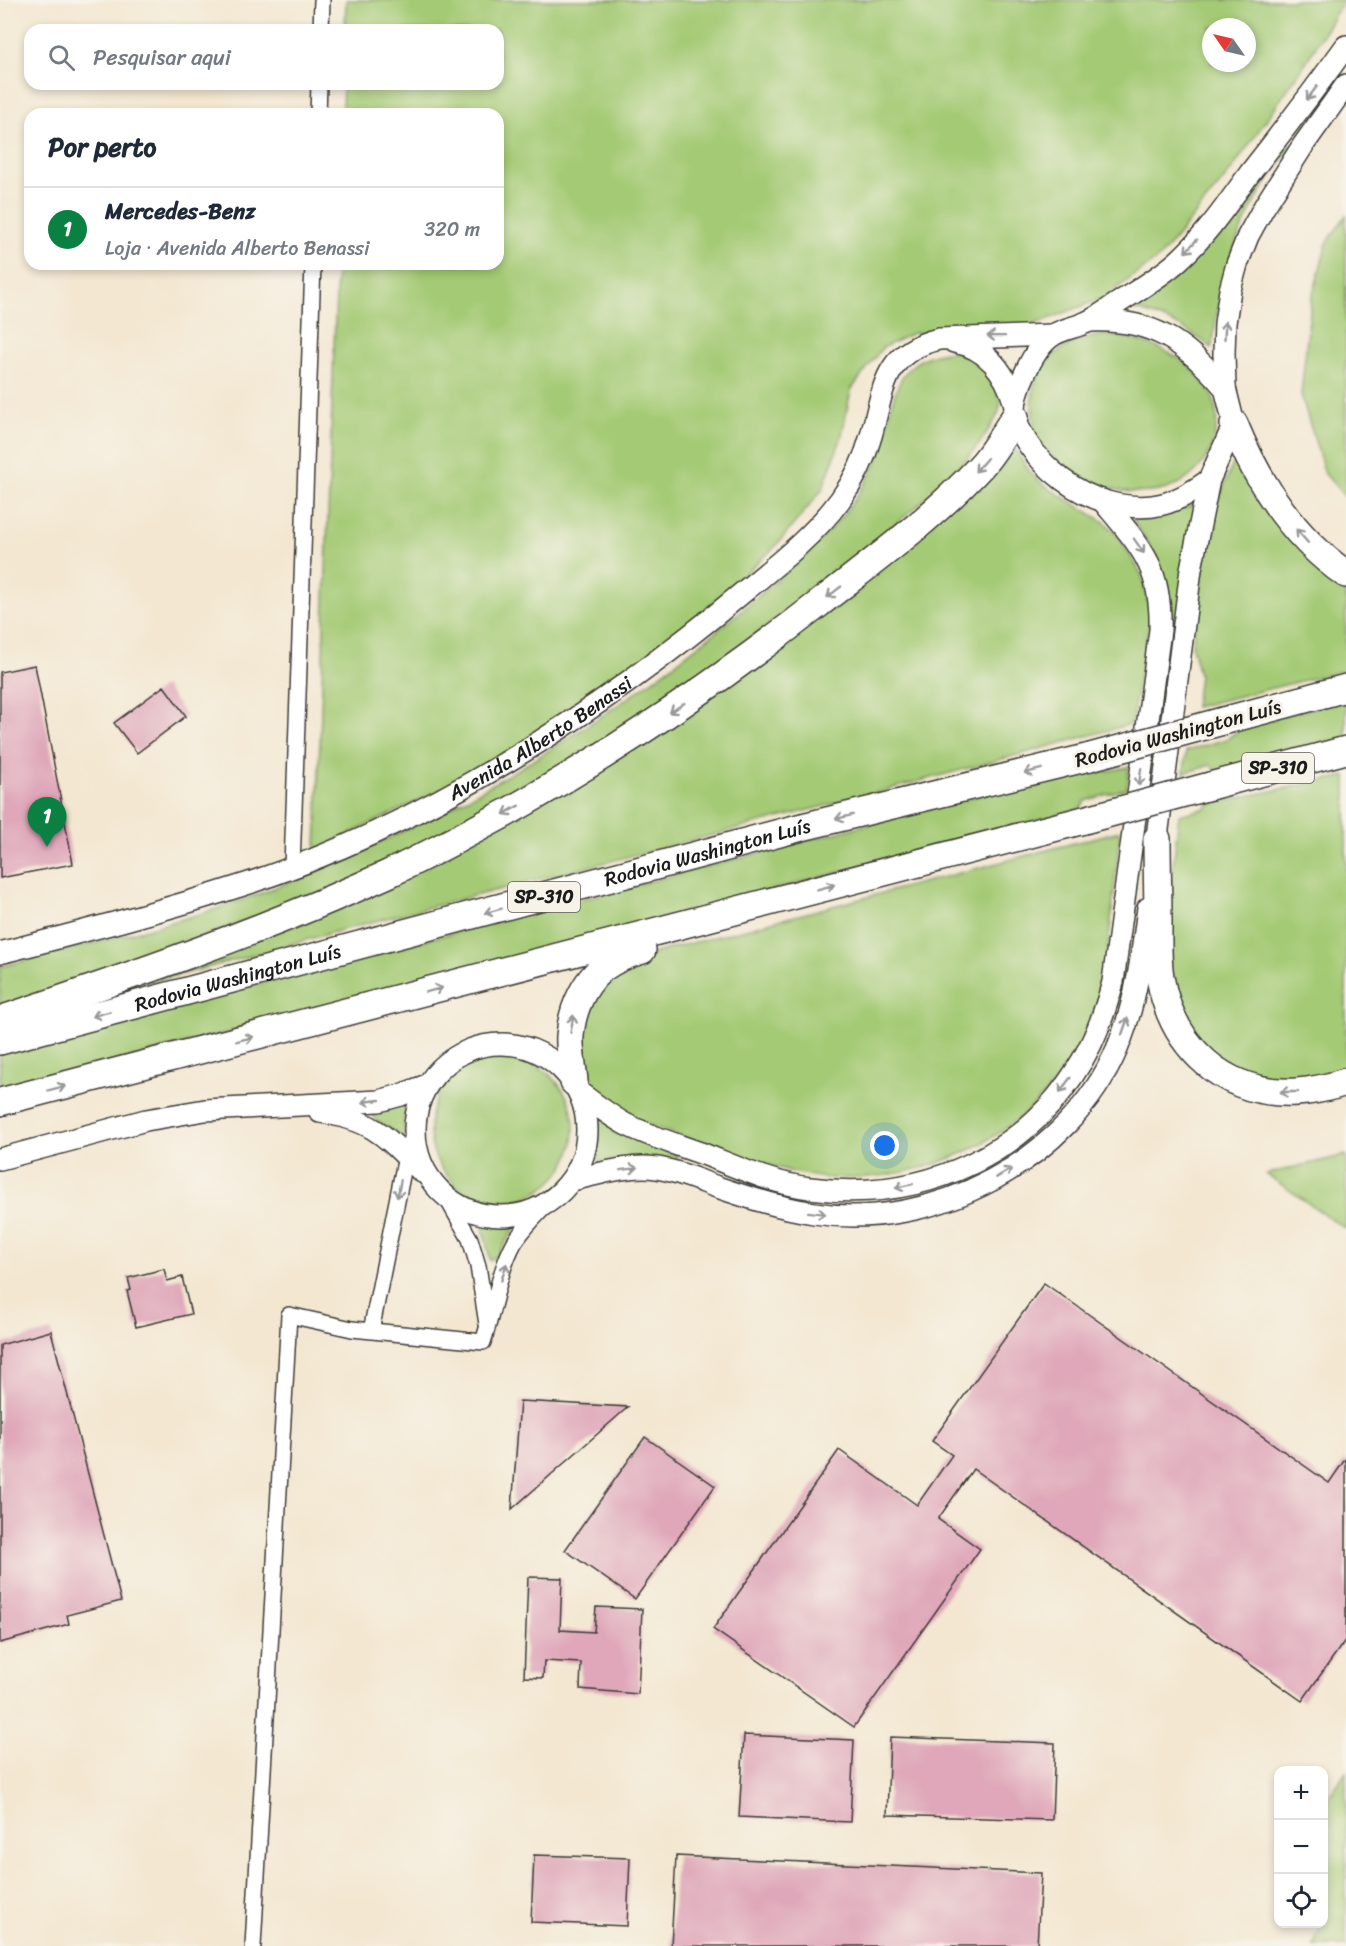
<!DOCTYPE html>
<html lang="pt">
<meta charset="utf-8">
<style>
:root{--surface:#fff;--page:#f2f2f3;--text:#1f2937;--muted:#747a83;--line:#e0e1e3;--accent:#0b8043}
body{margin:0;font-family:Sriracha,sans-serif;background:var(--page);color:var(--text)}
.controls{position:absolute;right:18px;bottom:18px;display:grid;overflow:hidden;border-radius:12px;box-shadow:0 3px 9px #0003}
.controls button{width:54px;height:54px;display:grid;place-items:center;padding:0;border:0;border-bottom:2px solid var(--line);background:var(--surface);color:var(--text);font:30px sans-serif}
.compass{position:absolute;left:1202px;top:18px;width:54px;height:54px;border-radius:50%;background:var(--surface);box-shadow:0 3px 9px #0003;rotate:304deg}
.you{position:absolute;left:885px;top:1146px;width:21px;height:21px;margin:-15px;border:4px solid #fff;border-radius:50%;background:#1a73e8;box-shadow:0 0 0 9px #1a73e833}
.badge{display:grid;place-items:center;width:39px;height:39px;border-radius:50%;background:var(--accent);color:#fff;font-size:20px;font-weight:700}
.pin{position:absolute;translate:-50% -50px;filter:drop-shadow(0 2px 3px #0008)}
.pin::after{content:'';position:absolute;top:32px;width:21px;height:18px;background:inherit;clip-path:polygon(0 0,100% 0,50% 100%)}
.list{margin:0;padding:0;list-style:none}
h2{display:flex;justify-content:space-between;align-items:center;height:78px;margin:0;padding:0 24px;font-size:26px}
h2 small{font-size:20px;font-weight:400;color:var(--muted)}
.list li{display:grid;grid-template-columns:39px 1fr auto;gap:18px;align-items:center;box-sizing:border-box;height:84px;padding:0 24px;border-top:2px solid var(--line)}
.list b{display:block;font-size:22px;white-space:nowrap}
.list p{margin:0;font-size:20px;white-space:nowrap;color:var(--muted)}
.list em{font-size:20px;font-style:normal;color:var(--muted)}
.icon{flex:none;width:33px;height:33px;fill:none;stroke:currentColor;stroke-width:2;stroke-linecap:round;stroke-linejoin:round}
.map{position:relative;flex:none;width:1346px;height:1946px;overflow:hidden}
.search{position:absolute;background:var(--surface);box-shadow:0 3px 9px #0003;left:24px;top:24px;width:480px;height:66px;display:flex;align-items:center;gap:15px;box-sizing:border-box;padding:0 21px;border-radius:18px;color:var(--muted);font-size:22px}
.panel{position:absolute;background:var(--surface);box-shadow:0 3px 9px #0003;left:24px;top:108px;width:480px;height:162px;border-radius:18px}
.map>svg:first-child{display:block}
</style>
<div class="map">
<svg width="1346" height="1946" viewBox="0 0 1346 1946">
<rect width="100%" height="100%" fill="#f7f3e8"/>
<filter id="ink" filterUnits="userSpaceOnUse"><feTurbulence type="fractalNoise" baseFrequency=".0167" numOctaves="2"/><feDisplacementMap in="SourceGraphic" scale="12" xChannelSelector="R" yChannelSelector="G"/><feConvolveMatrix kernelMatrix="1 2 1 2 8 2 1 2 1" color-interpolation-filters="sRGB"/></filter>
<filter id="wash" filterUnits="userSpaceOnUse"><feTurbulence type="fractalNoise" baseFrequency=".008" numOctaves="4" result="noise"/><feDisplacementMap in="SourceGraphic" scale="24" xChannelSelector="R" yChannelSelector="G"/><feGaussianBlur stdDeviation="1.35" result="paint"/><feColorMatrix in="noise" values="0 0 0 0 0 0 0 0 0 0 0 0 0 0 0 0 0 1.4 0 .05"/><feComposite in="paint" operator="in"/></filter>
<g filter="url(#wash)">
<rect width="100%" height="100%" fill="#f3e7d1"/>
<!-- green -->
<path fill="#a4ca75" stroke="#607348" stroke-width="1.5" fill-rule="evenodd" d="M346 0H1344L1303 67 1230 172 1160 257 1103 298 1030 326 913 333 882 348 851 390 841 439 822 490 776 546 670 641 502 761 316 850 337 264H498V114H342L343 84H498V30H345ZM1211 27H1247V63H1211Z
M1286 141 1292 146C1241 214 1222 264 1212 348 1186 327 1161 316 1128 308Z
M1346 215V498L1325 474 1301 395 1311 301 1327 243Z
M1105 335C1158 339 1232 373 1214 439 1208 460 1194 477 1174 486 1132 505 1064 479 1040 442 1035 434 1034 425 1033 416 1026 367 1060 340 1105 335Z
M960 351C984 360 1009 385 998 414 996 419 992 424 989 429 967 465 936 490 904 517 836 576 764 630 691 681L690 688 579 760 378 871 0 1014V967C73 948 147 931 219 908 259 895 298 879 336 862 508 788 666 682 804 556 832 530 858 501 874 467 898 415 881 352 960 351Z
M1010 441 1031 474 1045 486 1106 523 1120 538 1142 575 1151 615 1131 724C888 791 644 853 399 915 312 936 228 965 140 984L604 766Z
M1238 453 1346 585V670L1195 707 1199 675 1192 646 1209 529 1216 504Z
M1197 503 1163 716 1154 718 1149 544 1132 519C1155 520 1175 513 1197 503Z
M1346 699V738L1216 772 1211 765 1184 773 1186 751 1227 739 1244 726Z
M1129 767 1127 788 1086 801 1080 809 0 1092V1051L1076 770 1098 773Z
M1346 776V1073L1281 1085 1221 1064 1181 1019 1164 943 1179 815 1206 808 1208 804Z
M1120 831C1117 862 1114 892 1111 922 1108 946 1106 971 1100 994 1066 1115 953 1183 831 1178 801 1177 771 1165 742 1156 709 1144 622 1122 600 1098 584 1082 575 1031 585 1011 588 1002 596 994 601 987 605 981 609 971 615 967 624 961 653 954 665 950Z
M430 1129a72 72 0 1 1 144 0a72 72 0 1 1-144 0Z
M408 1103 404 1121V1138L375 1120 372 1109Z
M599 1116 677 1155V1161C649 1156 625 1156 598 1163Z
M1346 1155V1229L1266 1174Z
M482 1223 517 1225 497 1256 490 1260Z
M1346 1772V1946H1313L1322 1924H1324L1328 1798Z"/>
<g id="blocks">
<!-- building -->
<path fill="#dfa7b9" d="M35 665 73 864 0 878V672Z
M164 686 186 716 137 753 114 723Z
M164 1269 167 1281 182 1277 191 1314 136 1327 127 1291 131 1290 128 1278Z
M1044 1283 1329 1483 1346 1458V1639L1302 1701 973 1469 938 1519 980 1549 854 1727 713 1629 839 1450 917 1505 952 1455 932 1441Z
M51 1331 121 1601 67 1615 69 1624 0 1643V1345Z
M520 1401 628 1407 512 1509Z
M645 1437 715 1486 635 1599 565 1550Z
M528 1577 562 1578 560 1630 594 1632 596 1607 642 1609 638 1694 580 1689 581 1663 544 1661 543 1678 524 1677Z
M744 1735 854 1740 850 1822 739 1817Z
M890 1737 1055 1743 1052 1820 887 1815Z
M534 1855 630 1858 627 1926 531 1922Z
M676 1856 1041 1873 1037 1946H671Z"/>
</g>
</g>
<g filter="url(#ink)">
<use href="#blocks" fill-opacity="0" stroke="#3c3a37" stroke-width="1.5"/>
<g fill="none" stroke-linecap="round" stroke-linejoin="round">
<defs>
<path id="street" d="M321 30 322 0
M318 114 319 84
M292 867 313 264
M446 1197 470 1239 478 1266 487 1324
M371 1331 406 1156 414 1133
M253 1946 289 1315 352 1329 483 1342C494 1310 498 1273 514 1243 524 1227 538 1214 551 1200"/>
<g id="secondary">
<path d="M1090 321C1153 318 1186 343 1225 388"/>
<path d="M954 342C988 348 1006 373 1015 405"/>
<path d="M1209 480C1175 505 1149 513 1107 502 1075 493 1046 470 1028 444 1023 436 1016 424 1015 415 1013 392 1034 347 1053 335 1063 329 1077 327 1087 322 1098 317 1108 309 1118 303 1138 290 1160 277 1178 261 1206 236 1228 203 1250 173 1283 131 1315 89 1346 46"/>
<path d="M1155 853 1191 569 1209 480 1234 424 1225 388 1224 353 1225 323 1230 290 1237 264 1248 236 1264 207 1304 144 1346 85"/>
<path id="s1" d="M0 953C81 932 163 911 243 885 425 826 602 711 747 589 780 562 815 534 840 500 854 481 865 458 871 436 884 389 883 352 939 339L1053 335"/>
<circle cx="501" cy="1130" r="86"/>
<path d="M580 1093C595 1104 609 1115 625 1124 651 1137 679 1145 706 1155 739 1168 774 1184 810 1188 926 1203 1036 1153 1090 1046 1100 1026 1107 1004 1113 982L1160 630C1162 566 1140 546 1102 500"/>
<path d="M320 1112C374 1120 385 1136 422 1172"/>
<path d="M0 1159 146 1120 205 1110 379 1101 401 1095 427 1085"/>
<path d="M572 1180C599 1174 628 1164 657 1168 678 1171 698 1180 717 1187 749 1198 780 1208 814 1213 932 1232 1069 1161 1117 1049 1136 1004 1142 956 1148 908"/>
</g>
<g id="highway">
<path d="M1234 424C1258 483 1292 537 1346 574"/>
<path d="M1223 721 1346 688"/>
<path d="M1210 786 1346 750"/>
<path d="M1157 839C1157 867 1158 895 1158 922 1158 940 1157 959 1160 977 1172 1047 1224 1096 1297 1092 1314 1091 1330 1087 1346 1082"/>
<path d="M0 1020C131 976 262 931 388 874 428 855 467 834 506 813 615 752 717 683 816 606 872 562 932 519 981 466 994 452 1004 433 1015 417"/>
<path id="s2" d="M0 1041 802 827 1090 757"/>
<path d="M574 1082C573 1067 569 1051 570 1036 572 1008 586 976 612 962 621 957 632 953 642 950"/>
<path d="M0 1102 1084 820"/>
</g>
</defs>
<!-- street casing -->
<use href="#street" stroke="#3c3a37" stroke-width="18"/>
<!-- secondary casing -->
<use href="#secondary" stroke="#3c3a37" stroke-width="24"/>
<!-- highway casing -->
<use href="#highway" stroke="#3c3a37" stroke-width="30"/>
<!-- street -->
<use href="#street" stroke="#fff" stroke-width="15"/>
<!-- secondary -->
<use href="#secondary" stroke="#fff" stroke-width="21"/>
<!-- highway -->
<use href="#highway" stroke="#fff" stroke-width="27"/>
<defs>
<path id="highway-bridge" d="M1090 757 1223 721
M1084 820 1210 786"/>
</defs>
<!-- highway-bridge casing -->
<use href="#highway-bridge" stroke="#3c3a37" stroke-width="30" stroke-linecap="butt"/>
<!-- highway-bridge -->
<use href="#highway-bridge" stroke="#fff" stroke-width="27"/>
</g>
<!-- one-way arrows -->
<defs><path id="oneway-shaft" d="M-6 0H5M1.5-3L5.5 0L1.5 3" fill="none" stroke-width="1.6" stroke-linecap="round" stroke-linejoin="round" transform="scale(1.5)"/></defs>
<g stroke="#999">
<use href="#oneway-shaft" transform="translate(1312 93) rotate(127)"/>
<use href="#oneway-shaft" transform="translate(1191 246) rotate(133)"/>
<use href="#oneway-shaft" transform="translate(1225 330) rotate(-87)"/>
<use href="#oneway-shaft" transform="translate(996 336) rotate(-179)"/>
<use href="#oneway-shaft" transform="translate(981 465) rotate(131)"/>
<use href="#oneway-shaft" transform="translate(1302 536) rotate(-131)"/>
<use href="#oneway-shaft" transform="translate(1139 546) rotate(55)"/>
<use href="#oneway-shaft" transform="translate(834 592) rotate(142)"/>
<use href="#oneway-shaft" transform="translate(677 708) rotate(146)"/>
<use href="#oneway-shaft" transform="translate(1033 771) rotate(166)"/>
<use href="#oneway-shaft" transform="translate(1140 777) rotate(98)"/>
<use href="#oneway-shaft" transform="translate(511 810) rotate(151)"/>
<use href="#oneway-shaft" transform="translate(844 817) rotate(166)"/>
<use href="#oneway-shaft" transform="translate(826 887) rotate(-15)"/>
<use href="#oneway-shaft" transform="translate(493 911) rotate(165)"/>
<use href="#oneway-shaft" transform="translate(434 990) rotate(-15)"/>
<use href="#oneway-shaft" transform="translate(101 1014) rotate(165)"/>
<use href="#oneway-shaft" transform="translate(572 1024) rotate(-81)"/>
<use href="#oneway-shaft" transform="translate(1125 1026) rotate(-71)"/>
<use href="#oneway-shaft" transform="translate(245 1039) rotate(-15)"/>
<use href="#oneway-shaft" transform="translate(1065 1085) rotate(127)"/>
<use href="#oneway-shaft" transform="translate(57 1088) rotate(-15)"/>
<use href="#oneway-shaft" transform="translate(1289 1092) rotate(-180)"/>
<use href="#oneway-shaft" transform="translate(371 1101) rotate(174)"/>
<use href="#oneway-shaft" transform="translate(629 1169) rotate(-7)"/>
<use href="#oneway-shaft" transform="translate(1004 1173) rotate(-31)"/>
<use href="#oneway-shaft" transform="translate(904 1186) rotate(167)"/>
<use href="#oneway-shaft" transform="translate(399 1189) rotate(101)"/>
<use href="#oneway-shaft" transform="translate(817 1213) rotate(7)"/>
<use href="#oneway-shaft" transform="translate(504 1272) rotate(-73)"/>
</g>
</g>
<g text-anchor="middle" stroke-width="6" stroke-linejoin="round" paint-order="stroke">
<!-- shield labels -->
<g fill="#f7f3e8" stroke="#5e5c59" stroke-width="1.5">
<rect x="1242" y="753" width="72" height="30" rx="4.5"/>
<rect x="508" y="882" width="72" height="30" rx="4.5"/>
</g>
<g font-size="18" font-weight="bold" fill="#1c1c1c">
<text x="1278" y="774">SP-310</text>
<text x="544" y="903">SP-310</text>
</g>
<!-- street labels -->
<g font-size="20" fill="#1c1c1c" stroke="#f7f3e8">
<text transform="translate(1178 733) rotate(-15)" y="7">Rodovia Washington Luís</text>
<text dy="7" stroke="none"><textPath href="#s1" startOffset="585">Avenida Alberto Benassi</textPath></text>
<text dy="7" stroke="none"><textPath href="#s2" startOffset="732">Rodovia Washington Luís</textPath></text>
<text dy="7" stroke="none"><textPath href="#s2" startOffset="246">Rodovia Washington Luís</textPath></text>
</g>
</g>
</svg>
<div class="controls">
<button>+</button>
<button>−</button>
<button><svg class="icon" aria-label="locate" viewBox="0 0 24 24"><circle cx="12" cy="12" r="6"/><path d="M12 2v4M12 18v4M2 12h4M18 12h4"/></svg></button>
</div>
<svg class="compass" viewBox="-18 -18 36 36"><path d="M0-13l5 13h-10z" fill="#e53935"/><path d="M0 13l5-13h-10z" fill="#747a83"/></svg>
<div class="you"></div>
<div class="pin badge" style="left:47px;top:847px">1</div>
<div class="search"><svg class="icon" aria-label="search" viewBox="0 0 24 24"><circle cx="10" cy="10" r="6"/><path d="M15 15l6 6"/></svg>Pesquisar aqui</div>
<section class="panel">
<h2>Por perto<small></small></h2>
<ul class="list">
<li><span class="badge">1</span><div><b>Mercedes-Benz</b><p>Loja · Avenida Alberto Benassi</p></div><em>320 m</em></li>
</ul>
</section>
</div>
